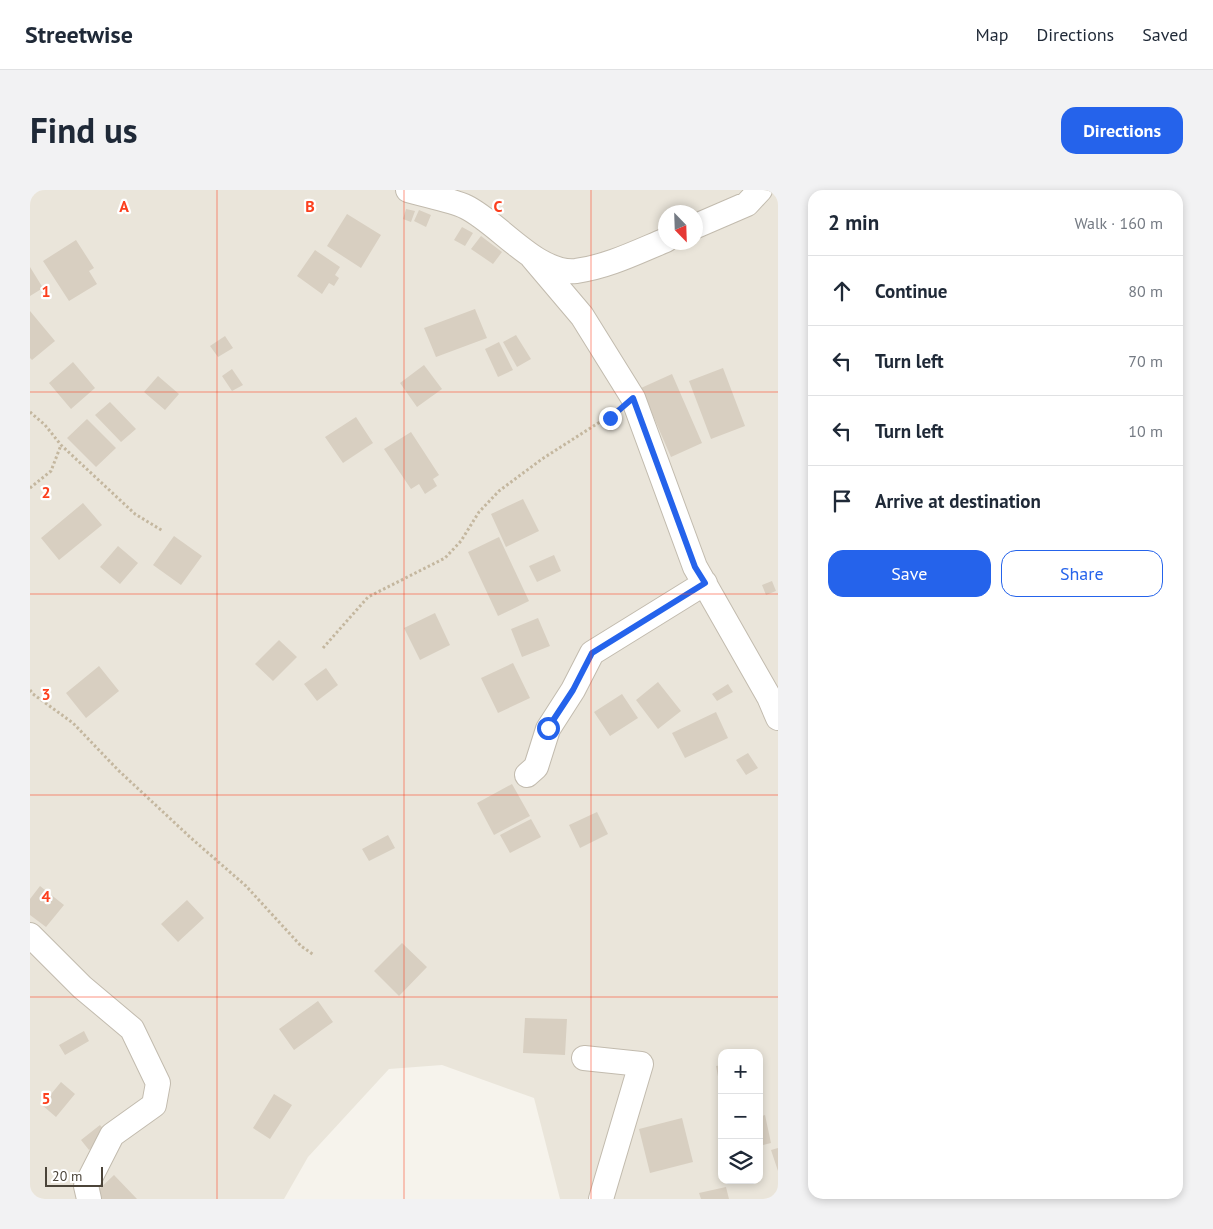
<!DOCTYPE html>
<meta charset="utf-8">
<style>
:root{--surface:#fff;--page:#f2f2f3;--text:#1f2937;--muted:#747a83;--line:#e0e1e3;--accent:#2563eb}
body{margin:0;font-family:"PT Sans",sans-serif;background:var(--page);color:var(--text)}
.controls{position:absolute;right:15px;bottom:15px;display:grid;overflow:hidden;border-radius:10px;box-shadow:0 2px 8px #0003}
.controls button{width:45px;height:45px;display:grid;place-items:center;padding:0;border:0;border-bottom:1px solid var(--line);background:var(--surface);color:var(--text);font:25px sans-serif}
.compass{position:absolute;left:628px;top:15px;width:45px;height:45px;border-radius:50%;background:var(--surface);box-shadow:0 2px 8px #0003;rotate:157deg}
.scale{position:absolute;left:15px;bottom:12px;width:58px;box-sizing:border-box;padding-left:5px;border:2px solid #4b4439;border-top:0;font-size:14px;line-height:18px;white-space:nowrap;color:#4b4439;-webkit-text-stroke:4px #fff;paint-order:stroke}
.stop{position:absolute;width:15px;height:15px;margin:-11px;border:4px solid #2563eb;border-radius:50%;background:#fff}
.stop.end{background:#2563eb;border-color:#fff;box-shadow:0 1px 5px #0008}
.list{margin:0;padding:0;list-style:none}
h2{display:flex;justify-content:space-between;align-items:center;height:65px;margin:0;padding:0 20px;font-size:21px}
h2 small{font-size:16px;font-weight:400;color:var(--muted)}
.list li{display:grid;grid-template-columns:32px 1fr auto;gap:15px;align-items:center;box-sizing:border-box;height:70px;padding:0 20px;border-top:1px solid var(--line)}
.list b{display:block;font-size:19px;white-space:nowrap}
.list em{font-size:16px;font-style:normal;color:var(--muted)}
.actions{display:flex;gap:10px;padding:15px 20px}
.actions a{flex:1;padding:11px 0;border:1px solid var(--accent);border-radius:15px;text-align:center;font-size:18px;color:var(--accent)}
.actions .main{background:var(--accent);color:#fff}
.icon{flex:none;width:28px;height:28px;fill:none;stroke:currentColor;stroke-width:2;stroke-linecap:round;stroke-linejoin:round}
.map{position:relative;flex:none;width:748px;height:1009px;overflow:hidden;border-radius:15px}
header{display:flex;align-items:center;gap:30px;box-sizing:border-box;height:70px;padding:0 25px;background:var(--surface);border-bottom:1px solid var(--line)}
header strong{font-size:24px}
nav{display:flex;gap:28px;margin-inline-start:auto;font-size:18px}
.intro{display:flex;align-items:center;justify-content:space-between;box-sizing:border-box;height:120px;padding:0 30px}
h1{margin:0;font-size:35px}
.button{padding:12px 22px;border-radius:15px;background:var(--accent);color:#fff;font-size:18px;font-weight:700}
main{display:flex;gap:30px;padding:0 30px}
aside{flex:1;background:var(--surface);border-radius:15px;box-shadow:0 2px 8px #0003}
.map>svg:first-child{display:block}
</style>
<header>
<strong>Streetwise</strong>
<nav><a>Map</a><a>Directions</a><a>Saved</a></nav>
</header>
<div class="intro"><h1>Find us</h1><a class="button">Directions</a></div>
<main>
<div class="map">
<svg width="748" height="1009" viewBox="0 0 748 1009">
<rect width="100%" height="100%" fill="#f6f3ec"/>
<!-- residential -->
<path fill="#eae5da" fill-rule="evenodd" d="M0 0H748V1009H530L504 908 412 875 359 879 278 967 254 1009H0ZM636 22H666V52H636ZM692 863H729V990H692Z"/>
<!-- building -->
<path fill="#d8cfc1" d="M376 19 385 21 381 32 373 29Z
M389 20 401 25 396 37 384 31Z
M317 24 351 45 331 78 297 56Z
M432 37 443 43 435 56 424 50Z
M451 46 472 62 463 74 441 59Z
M46 50 64 78 59 81 67 94 39 111 13 71Z
M285 60 310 77 305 85 309 88 304 96 299 93 292 104 267 86Z
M0 77 13 98 0 106Z
M445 119 457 148 406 167 394 138Z
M0 121 25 151 2 170 0 168Z
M486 145 501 169 487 177 473 152Z
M195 146 203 158 188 167 180 156Z
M469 152 483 180 468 187 455 159Z
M43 172 65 198 41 219 19 193Z
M394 175 412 199 387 217 370 193Z
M693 178 715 236 681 249 659 191Z
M202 179 213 195 202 201 192 186Z
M642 184 672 253 641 267 611 198Z
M128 186 149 204 135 220 114 202Z
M80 212 106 239 91 252 65 225Z
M326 227 343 253 313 273 295 247Z
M57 229 86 258 66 277 37 248Z
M381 242 409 285 403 289 407 296 395 304 389 294 381 299 354 259Z
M493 309 509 341 476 357 461 324Z
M53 313 72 335 29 370 11 348Z
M144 346 172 366 151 395 123 375Z
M469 347 499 411 468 426 438 362Z
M88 356 108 373 90 394 70 377Z
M524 365 531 381 507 392 499 376Z
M742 391 746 401 736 405 732 395Z
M405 423 420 455 390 470 374 438Z
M508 428 520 456 492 467 481 439Z
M249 450 267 467 243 491 225 474Z
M483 473 500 508 468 523 451 488Z
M69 476 89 501 56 528 36 503Z
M296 478 308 495 287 511 274 494Z
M628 492 651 521 628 539 606 510Z
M698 494 703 502 687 511 682 504Z
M592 504 608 528 580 546 564 522Z
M686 522 698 548 655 568 642 543Z
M718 563 728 578 716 585 706 570Z
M482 594 500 626 464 645 447 613Z
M567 622 578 644 550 658 539 635Z
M501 629 511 647 480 663 470 645Z
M358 645 365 658 339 671 332 659Z
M10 696 34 715 16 737 0 725V709Z
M157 710 174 728 148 752 131 734Z
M372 753 397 777 369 806 344 781Z
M288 811 303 832 264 860 249 839Z
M495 828 537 829 535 865 493 863Z
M54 841 59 851 35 865 29 855Z
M692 875V902H691L686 876Z
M31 892 45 904 26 927 12 915Z
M244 904 262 915 240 949 223 938Z
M735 925 741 953 729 956V927Z
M652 928 663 972 620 983 609 939Z
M70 935 78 945 59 960 51 950Z
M748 958V981L741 960Z
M84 985 107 1009H63L61 1007Z
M696 997 699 1009H671L669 1003Z"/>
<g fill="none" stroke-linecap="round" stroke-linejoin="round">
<defs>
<path id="minor" d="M378 0C394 5 422 10 436 17 469 33 507 85 546 81 577 77 607 62 636 50
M666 36 717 14 730 0
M502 67 552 126 603 208 665 377 739 507 748 528
M497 585 506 577 518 539 543 500 562 463 675 393
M0 745 52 797 102 839 128 893 124 915 82 945 56 996 59 1009
M554 868 611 874 571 1009"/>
</defs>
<!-- minor casing -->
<use href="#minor" stroke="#c2bbae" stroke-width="26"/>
<!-- path -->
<path stroke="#c4b79f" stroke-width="3" stroke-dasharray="2.5 2.5" stroke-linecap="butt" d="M0 222 15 235 31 255 105 324 133 341
M0 298 21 281 31 255
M293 458 338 407 415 368 431 351 449 322 469 301 512 269 587 221
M0 500 3 504 43 533 88 580 161 648 216 696 271 756 284 765"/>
<!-- minor -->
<use href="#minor" stroke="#fff" stroke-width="24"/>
</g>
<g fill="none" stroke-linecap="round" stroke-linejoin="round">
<!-- route -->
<path stroke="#2563eb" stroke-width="6" d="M518 538 543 500 562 463 675 393 665 377 603 208 580 228"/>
</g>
<!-- grid -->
<path fill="none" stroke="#fc3f1d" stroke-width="1" stroke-opacity="0.55" d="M187 0V1009M374 0V1009M561 0V1009M0 202H748M0 404H748M0 605H748M0 807H748"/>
<g font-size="16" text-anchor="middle" font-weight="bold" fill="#fc3f1d" stroke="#fff" stroke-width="4.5" stroke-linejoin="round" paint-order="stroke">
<text x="94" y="22">A</text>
<text x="280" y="22">B</text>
<text x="468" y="22">C</text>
<text x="16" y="107">1</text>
<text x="16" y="308">2</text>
<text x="16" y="510">3</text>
<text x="16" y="712">4</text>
<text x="16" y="914">5</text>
</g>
</svg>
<div class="controls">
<button>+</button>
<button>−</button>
<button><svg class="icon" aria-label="layers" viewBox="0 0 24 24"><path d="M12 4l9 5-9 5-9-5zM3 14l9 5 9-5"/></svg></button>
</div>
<svg class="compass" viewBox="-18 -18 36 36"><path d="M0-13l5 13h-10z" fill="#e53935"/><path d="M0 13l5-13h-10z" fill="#747a83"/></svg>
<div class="scale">20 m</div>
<div class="stop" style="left:518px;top:538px"></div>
<div class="stop end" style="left:580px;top:228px"></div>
</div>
<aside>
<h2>2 min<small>Walk · 160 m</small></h2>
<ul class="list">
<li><svg class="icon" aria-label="ahead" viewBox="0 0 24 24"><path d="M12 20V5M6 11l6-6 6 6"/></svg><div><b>Continue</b></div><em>80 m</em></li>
<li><svg class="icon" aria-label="left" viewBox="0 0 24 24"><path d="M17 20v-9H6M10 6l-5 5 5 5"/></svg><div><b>Turn left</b></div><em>70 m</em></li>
<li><svg class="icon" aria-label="left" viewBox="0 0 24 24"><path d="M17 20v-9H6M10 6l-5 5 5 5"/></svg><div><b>Turn left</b></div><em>10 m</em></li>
<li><svg class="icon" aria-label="arrive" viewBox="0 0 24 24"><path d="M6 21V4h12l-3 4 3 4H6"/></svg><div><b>Arrive at destination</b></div></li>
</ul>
<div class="actions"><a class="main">Save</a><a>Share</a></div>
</aside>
</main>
